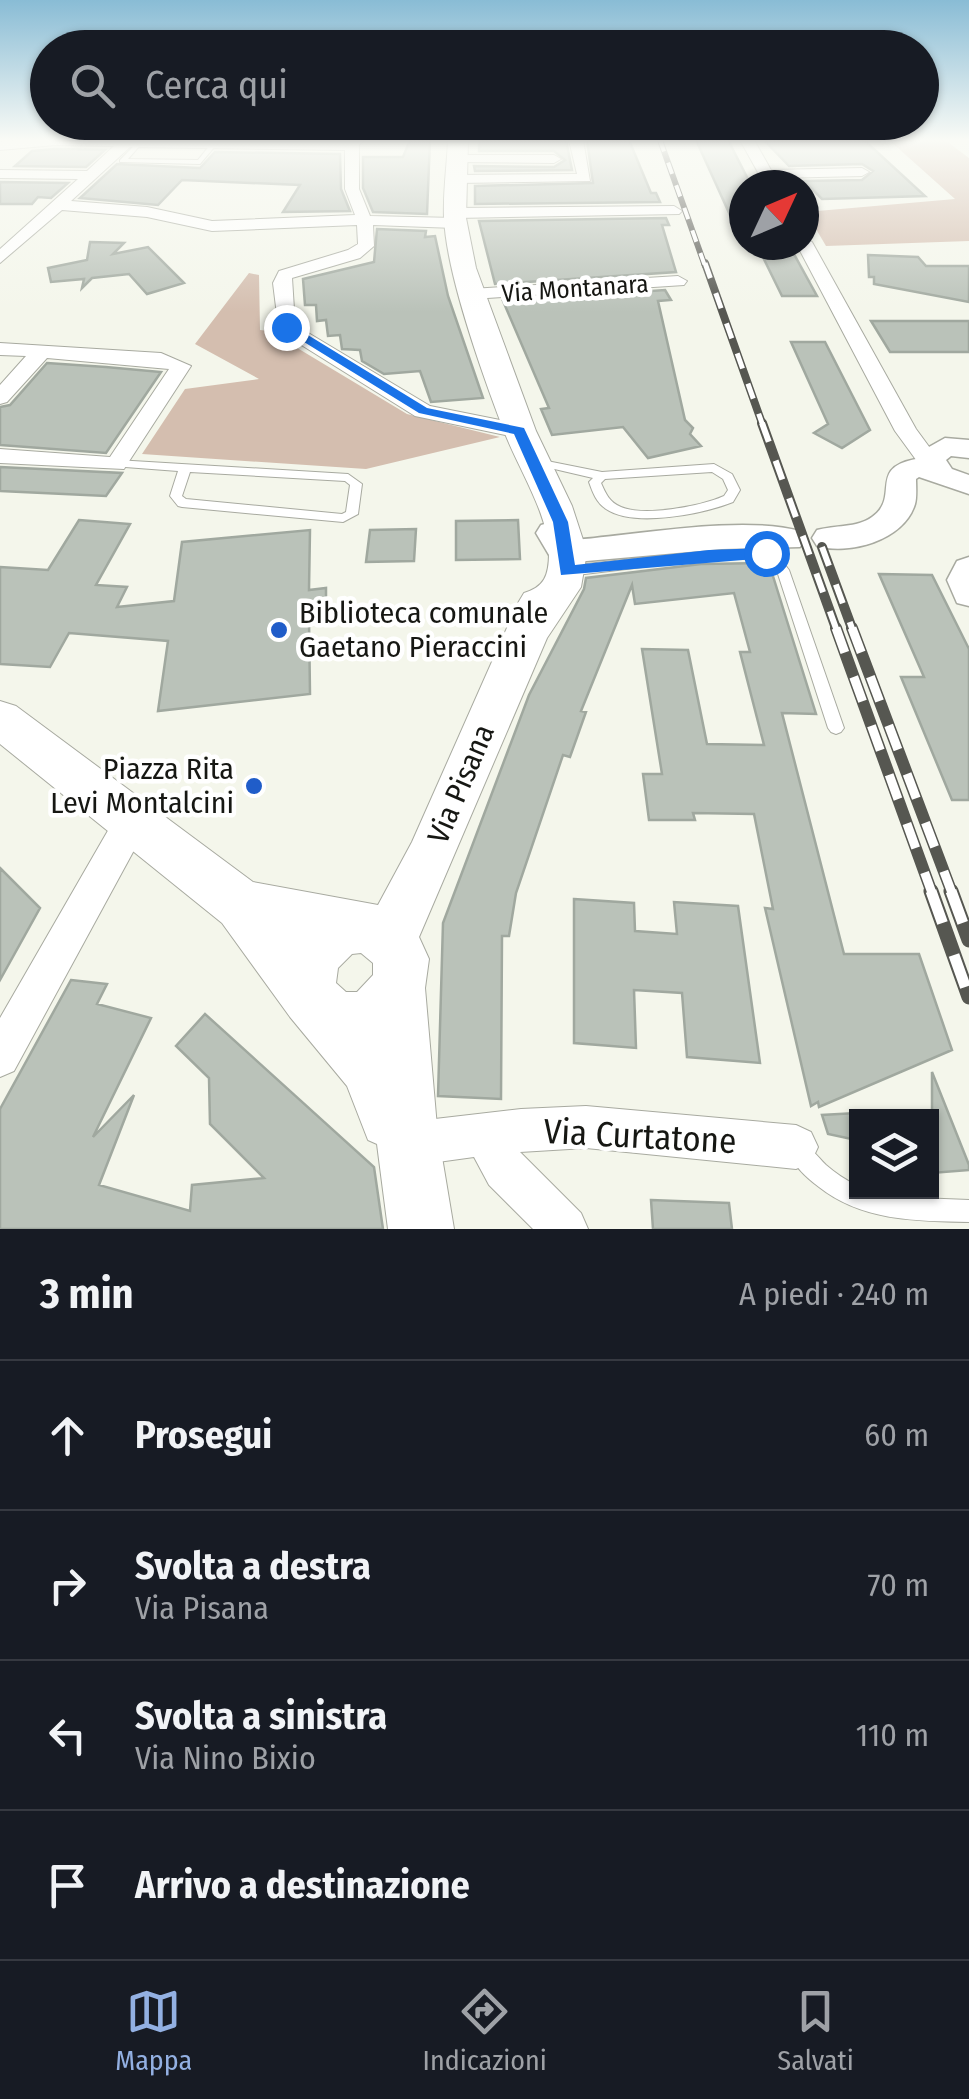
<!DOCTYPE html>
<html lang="it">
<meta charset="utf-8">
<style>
:root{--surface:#171b24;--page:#20242c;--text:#f1f3f6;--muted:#9ea1a6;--line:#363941;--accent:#93b0e2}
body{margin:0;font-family:"Fira Sans Condensed",sans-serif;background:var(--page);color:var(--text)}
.controls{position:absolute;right:30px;bottom:30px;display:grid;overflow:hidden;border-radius:0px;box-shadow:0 2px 8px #0004}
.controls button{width:90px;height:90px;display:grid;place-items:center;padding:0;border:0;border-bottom:2px solid var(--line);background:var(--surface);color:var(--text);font:50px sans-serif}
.compass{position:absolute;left:729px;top:170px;width:90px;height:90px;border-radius:50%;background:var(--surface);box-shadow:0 2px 8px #0004;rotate:46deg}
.stop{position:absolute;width:30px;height:30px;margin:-22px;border:8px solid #1a73e8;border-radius:50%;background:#fff}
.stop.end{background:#1a73e8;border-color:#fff;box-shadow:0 2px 10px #0008}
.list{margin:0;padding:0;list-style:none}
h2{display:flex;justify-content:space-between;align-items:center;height:130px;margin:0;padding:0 40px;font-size:42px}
h2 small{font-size:32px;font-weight:400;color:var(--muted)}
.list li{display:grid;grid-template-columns:65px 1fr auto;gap:30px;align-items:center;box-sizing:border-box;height:150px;padding:0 40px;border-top:2px solid var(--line)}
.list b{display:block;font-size:38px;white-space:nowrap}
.list p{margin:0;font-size:32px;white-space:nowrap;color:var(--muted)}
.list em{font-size:32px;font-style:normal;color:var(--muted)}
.icon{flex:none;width:55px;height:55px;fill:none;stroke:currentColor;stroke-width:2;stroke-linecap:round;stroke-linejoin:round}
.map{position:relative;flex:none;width:969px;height:1229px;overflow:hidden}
.search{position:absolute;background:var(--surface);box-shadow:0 2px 8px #0004;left:30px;right:30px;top:30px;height:110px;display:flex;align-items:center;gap:25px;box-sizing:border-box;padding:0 35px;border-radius:55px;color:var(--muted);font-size:38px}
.sheet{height:730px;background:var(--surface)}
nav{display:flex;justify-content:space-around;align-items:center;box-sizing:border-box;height:140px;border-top:2px solid var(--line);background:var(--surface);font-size:28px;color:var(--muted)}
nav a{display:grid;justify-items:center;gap:5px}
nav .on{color:var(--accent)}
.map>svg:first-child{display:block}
</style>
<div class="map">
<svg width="969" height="1229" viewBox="0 0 969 1229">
<rect width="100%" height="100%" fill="#f4f6eb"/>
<!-- green -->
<path fill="#d4beaf" d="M889 140H945L969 158V241L826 246 806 212 955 199Z
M249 273 259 275 260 330 269 331 407 414 500 437 366 469 142 454 185 389 259 379 195 344Z"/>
<!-- building -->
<path fill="#bac2b9" stroke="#a0a89f" stroke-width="2.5" d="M410 140H430L427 214 373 212 363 188V157H403Z
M479 140H566L572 170 475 171 474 166 554 167 565 160 554 151H479Z
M587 140H629L651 193H656L660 202 475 204V186L593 183Z
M696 140H728L751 185H744V246Z
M864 140 925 196 822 199 804 181 862 180 873 171 862 164 789 166 765 141Z
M55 149 105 150 86 167 15 166 32 151Z
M215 152 340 154 341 189 350 211 283 212 300 185 182 180 158 205 80 198 117 164 200 168Z
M0 182 68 183 51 198 38 197 32 204H0Z
M666 218 669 225H662L676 272 495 284 479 221Z
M377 229 426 231 425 237 435 236 448 296 483 398 431 402 420 371 384 374 362 361 360 350 342 349 340 335 328 336 326 320 317 321 316 305H305L303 279 374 262Z
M90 242 124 243 113 254 148 247 184 283 147 294 129 274 92 278 82 288 84 279 51 282 48 268 87 260Z
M757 245H789L817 296H782Z
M868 255 918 257 926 266H969V302L874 284V277H869Z
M665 290 671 300 658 301 685 420 693 428 690 434 701 446 648 458 623 427 552 435 541 409 549 408 503 301Z
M871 321H969V352H890Z
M791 342H825L870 430 842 448 814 433 828 424Z
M47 363 106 367 161 372 106 453 0 445V407L10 405Z
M0 467 122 473 106 496 0 491Z
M79 520 130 524 96 585 127 587 117 607 174 601 182 542 310 530 309 590 326 588V618L309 620 310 694 158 711 168 641 69 633 50 667 0 664V567L48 570Z
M518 520 520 559 456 560V521Z
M416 529 414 561 366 562 370 530Z
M764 563 772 573 816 714 782 713 844 954H919L952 1050 819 1107 818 1102 811 1106 765 908 773 909 754 814 693 813 695 820H649L643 774H662L642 649 688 650 707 744 764 745 740 652H750L734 593 635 604 632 585 581 711 586 712 570 757 563 755 516 893 509 936H502L501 1099 438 1096 443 923 529 695 584 589 586 578 701 564Z
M879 574 932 575 969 649V800H952L901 677H924Z
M0 868 40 908 0 980Z
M574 899 634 903 635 931 677 934 674 902 738 906 760 1063 687 1057 682 993 634 990 636 1048 574 1043Z
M71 980 107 984 97 1004 151 1018 93 1137 134 1095 99 1185 190 1211 192 1185 264 1178 210 1124 209 1078 176 1046 205 1014 374 1167 383 1229H0V1109Z
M932 1072 969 1165V1170L932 1173Z
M856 1113V1140L828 1134 822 1115Z
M651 1200 729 1203 732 1229H653Z"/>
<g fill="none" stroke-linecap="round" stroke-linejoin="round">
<defs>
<path id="service" d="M139 141 142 143 128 159 198 160 211 144 216 145 200 164 120 162V160Z
M537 459 602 472 714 464 732 474 740 490 733 502C703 514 634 528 606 509 596 502 593 493 589 482L593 478 533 464V460ZM712 472 723 479 728 490 724 496C702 506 644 517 621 507 609 502 606 494 601 483L605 479Z
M116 460 348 474 362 484 358 514 343 522 182 507 178 506 170 496 178 471 112 466V462ZM190 472 345 481 350 485 346 512 342 514 186 499 182 496Z
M709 551H770L775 552 789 570 844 728 841 732 836 734 831 732 828 728 778 574 766 559H709L568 576 561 571 568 566Z
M799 1141C811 1147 817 1156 826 1165 835 1173 846 1180 856 1185V1192H873L919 1198 969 1200V1222C916 1221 862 1221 819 1187 807 1178 794 1166 788 1152L791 1144Z"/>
<path id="minor" d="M21 140H364L359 145V189L370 216 455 218 463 223 455 228 373 225 374 246 360 258 292 278 295 325 430 406 520 424 531 431 520 438 415 416 279 331 273 283 279 271 348 250 358 244 357 225 212 231 147 217 62 210 0 263V249L78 179 0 178V170L87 171 114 146 55 145 0 150V142ZM130 147 345 150V189L355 215 212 221 147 207 71 201Z
M569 140H583L590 181 456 183 449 179 456 175 577 174Z
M740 140H754L771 170 862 168 869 172 862 176 775 178 779 185H765Z
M457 155H554L561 159 554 163 452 162 450 159Z
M674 206 682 211 679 214 455 218 447 213 455 208Z
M804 237 812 242 916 429 941 463 938 468H922L895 431 797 245H804Z
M678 276 687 281 684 285 472 299 463 294 472 289Z
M0 343 161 353 191 366 124 469 0 463V449L110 457 169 369 47 358 7 402 0 404V385L26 356 0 355Z
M133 804 145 808 150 819 145 830 14 1071 0 1077V1018L121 808Z
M586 1106 796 1125 811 1132 818 1147 811 1162 796 1169 586 1148 520 1152 581 1213 588 1229H533L489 1185 474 1157 409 1166 394 1159 387 1144 394 1129 409 1122 521 1109Z"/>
<path id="tertiary" d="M945 438 969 440V458L951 456 946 460 952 469 969 475V494L919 477 916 479C916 486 917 497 915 504 904 541 849 555 817 546L812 538 817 530C834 525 857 528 872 517 901 497 867 468 916 459L920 452Z
M552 522 563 525 573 540C636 535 742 515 800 531L805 539 800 547 722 549 564 563 552 560 536 533 541 525Z
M969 557V606L957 603 947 580 957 561Z"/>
<path id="secondary" d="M448 140H468L466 218 476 268 536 431 572 506 587 552 581 587 547 638 419 937 429 959 425 988 437 1127 454 1229H388L377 1144 368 1140 347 1086 290 1017 222 923 0 744V701L16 706 253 882 378 905 412 842 518 603 524 593C544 587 549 576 549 553 549 515 517 466 504 431 483 376 446 273 444 217 443 192 447 165 448 140ZM361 953 373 963V975L357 992H346L336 983 338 968 352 954Z"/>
</defs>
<!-- service casing -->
<use href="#service" stroke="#a8aaa0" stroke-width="2"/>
<!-- minor casing -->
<use href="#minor" stroke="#a8aaa0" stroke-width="2"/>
<!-- tertiary casing -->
<use href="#tertiary" stroke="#a8aaa0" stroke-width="3"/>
<!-- secondary casing -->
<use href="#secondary" stroke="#a8aaa0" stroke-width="2"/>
<!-- service -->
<use href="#service" fill="#fff" fill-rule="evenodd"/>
<!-- minor -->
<use href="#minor" fill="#fff" fill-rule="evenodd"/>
<!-- tertiary -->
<use href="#tertiary" fill="#fff" fill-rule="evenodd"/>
<!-- secondary -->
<use href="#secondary" fill="#fff" fill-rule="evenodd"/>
<defs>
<path id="rail-far4" d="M660 140 705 266"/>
<path id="rail-far3" d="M705 263 763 426"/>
<path id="rail-far2" d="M762 423 837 631
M822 547 853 631"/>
<path id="rail-far1" d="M836 628 932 893
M852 628 952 893"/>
<path id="rail" d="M931 891 969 997
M951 891 969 940"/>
</defs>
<!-- rail-far4 casing -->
<use href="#rail-far4" stroke="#565751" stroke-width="6"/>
<!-- rail-far3 casing -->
<use href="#rail-far3" stroke="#565751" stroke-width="8"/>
<!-- rail-far2 casing -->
<use href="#rail-far2" stroke="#565751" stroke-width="10"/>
<!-- rail-far1 casing -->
<use href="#rail-far1" stroke="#565751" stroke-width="12"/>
<!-- rail casing -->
<use href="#rail" stroke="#565751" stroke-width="15"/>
<!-- rail-far4 -->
<use href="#rail-far4" stroke="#fff" stroke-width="4" stroke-dasharray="12" stroke-linecap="butt"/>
<!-- rail-far3 -->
<use href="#rail-far3" stroke="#fff" stroke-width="5" stroke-dasharray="16" stroke-linecap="butt"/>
<!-- rail-far2 -->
<use href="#rail-far2" stroke="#fff" stroke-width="6" stroke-dasharray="20" stroke-linecap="butt"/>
<!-- rail-far1 -->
<use href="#rail-far1" stroke="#fff" stroke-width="9" stroke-dasharray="26" stroke-linecap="butt"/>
<!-- rail -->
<use href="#rail" stroke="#fff" stroke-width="11" stroke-dasharray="34" stroke-linecap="butt"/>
</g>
<!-- sky -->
<linearGradient id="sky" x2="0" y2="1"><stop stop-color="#89bcd5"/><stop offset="0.45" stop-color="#fafbf6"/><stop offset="1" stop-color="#fafbf6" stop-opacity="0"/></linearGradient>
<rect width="969" height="312" fill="url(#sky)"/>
<!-- route -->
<path fill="#1a73e8" d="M283 324H290L427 408 524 428 568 522 575 565 709 550 766 548 773 553 766 558 561 575 553 522 514 434 419 413 283 329Z"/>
<!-- markers -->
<g fill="#205dc9" stroke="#fff" stroke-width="4">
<circle cx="279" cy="630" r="10"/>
<circle cx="254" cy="786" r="10"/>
</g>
<g text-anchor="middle" stroke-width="9" stroke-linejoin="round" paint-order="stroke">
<!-- far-street labels -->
<g font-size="25" fill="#161713" stroke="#fff">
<text transform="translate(575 288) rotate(-4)" y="9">Via Montanara</text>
</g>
<!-- poi labels -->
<g font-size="30" fill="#161713" stroke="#fff" text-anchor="start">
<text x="299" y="623">Biblioteca comunale<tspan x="299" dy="34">Gaetano Pieraccini</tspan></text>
<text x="234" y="779" text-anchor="end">Piazza Rita<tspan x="234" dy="34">Levi Montalcini</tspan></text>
</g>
<!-- street labels -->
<g font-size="30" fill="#161713" stroke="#fff">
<text transform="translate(461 784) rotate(-67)" y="10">Via Pisana</text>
</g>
<!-- near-street labels -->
<g font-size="35" fill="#161713" stroke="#fff">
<text transform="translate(640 1136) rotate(3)" y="12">Via Curtatone</text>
</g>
</g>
</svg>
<div class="controls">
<button><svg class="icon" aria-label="layers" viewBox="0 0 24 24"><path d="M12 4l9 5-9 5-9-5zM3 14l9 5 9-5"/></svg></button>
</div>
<svg class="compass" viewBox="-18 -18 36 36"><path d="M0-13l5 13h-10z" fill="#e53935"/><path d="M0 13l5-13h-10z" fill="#9ea1a6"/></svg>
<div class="stop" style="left:766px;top:553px"></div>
<div class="stop end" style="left:286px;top:327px"></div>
<div class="search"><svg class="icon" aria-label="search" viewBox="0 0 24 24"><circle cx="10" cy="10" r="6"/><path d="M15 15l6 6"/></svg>Cerca qui</div>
</div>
<section class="sheet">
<h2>3 min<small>A piedi · 240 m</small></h2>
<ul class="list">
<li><svg class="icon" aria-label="ahead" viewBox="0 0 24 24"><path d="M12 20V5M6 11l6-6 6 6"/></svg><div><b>Prosegui</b></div><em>60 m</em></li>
<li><svg class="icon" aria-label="right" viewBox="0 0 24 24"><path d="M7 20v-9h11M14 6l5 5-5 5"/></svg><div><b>Svolta a destra</b><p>Via Pisana</p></div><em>70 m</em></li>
<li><svg class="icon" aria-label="left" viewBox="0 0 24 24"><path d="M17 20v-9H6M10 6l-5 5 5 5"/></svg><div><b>Svolta a sinistra</b><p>Via Nino Bixio</p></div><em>110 m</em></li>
<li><svg class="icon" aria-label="arrive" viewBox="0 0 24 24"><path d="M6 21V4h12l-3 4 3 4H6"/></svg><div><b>Arrivo a destinazione</b></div></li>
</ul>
</section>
<nav>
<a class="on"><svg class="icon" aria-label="map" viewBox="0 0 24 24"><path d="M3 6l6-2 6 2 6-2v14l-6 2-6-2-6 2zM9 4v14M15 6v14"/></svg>Mappa</a>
<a><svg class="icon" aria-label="directions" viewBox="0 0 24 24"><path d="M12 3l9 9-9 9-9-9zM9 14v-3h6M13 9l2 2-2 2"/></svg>Indicazioni</a>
<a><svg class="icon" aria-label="saved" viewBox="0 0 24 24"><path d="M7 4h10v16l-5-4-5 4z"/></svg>Salvati</a>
</nav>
